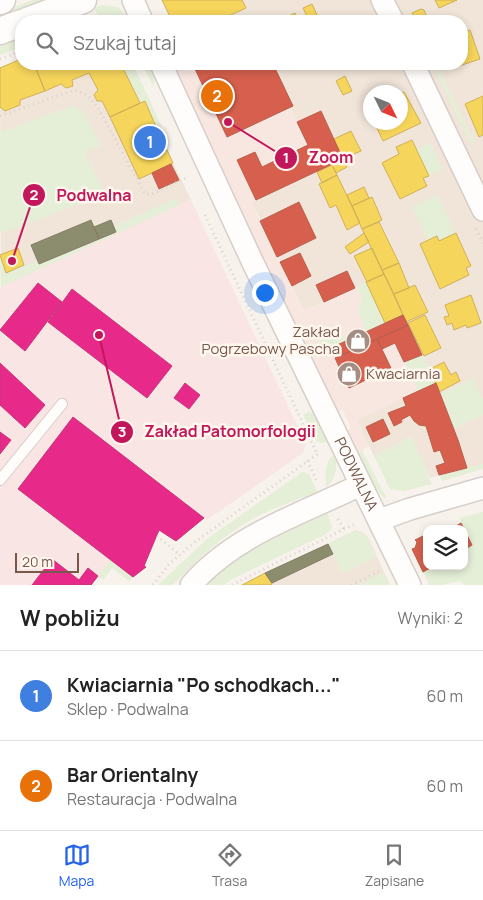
<!DOCTYPE html>
<html lang="pl">
<meta charset="utf-8">
<style>
:root{--surface:#fff;--page:#f2f2f2;--text:#222;--muted:#767676;--line:#e0e0e0;--accent:#2563eb}
body{margin:0;font-family:Manrope,sans-serif;background:var(--page);color:var(--text)}
.controls{position:absolute;right:15px;bottom:15px;display:grid;overflow:hidden;border-radius:10px;box-shadow:0 2px 8px #0003}
.controls button{width:45px;height:45px;display:grid;place-items:center;padding:0;border:0;border-bottom:1px solid var(--line);background:var(--surface);color:var(--text);font:25px sans-serif}
.compass{position:absolute;left:363px;top:85px;width:45px;height:45px;border-radius:50%;background:var(--surface);box-shadow:0 2px 8px #0003;rotate:133deg}
.scale{position:absolute;left:15px;bottom:12px;width:64px;box-sizing:border-box;padding-left:5px;border:2px solid #77584b;border-top:0;font-size:14px;line-height:18px;white-space:nowrap;color:#77584b;-webkit-text-stroke:4px #fff7ee;paint-order:stroke}
.you{position:absolute;left:264px;top:292px;width:18px;height:18px;margin:-12px;border:4px solid #fff;border-radius:50%;background:#1a73e8;box-shadow:0 0 0 8px #1a73e833}
.badge{display:grid;place-items:center;width:32px;height:32px;border-radius:50%;background:var(--accent);color:#fff;font-size:16px;font-weight:700}
.pin{position:absolute;translate:-50% -50%;border:2px solid #fff;box-shadow:0 1px 5px #0006}
.list{margin:0;padding:0;list-style:none}
h2{display:flex;justify-content:space-between;align-items:center;height:65px;margin:0;padding:0 20px;font-size:21px}
h2 small{font-size:16px;font-weight:400;color:var(--muted)}
.list li{display:grid;grid-template-columns:32px 1fr auto;gap:15px;align-items:center;box-sizing:border-box;height:90px;padding:0 20px;border-top:1px solid var(--line)}
.list b{display:block;font-size:19px;white-space:nowrap}
.list p{margin:0;font-size:16px;white-space:nowrap;color:var(--muted)}
.list em{font-size:16px;font-style:normal;color:var(--muted)}
.icon{flex:none;width:28px;height:28px;fill:none;stroke:currentColor;stroke-width:2;stroke-linecap:round;stroke-linejoin:round}
.map{position:relative;flex:none;width:483px;height:585px;overflow:hidden}
.search{position:absolute;background:var(--surface);box-shadow:0 2px 8px #0003;left:15px;right:15px;top:15px;height:55px;display:flex;align-items:center;gap:12px;box-sizing:border-box;padding:0 18px;border-radius:20px;color:var(--muted);font-size:19px}
.sheet{height:245px;background:var(--surface)}
nav{display:flex;justify-content:space-around;align-items:center;box-sizing:border-box;height:70px;border-top:1px solid var(--line);background:var(--surface);font-size:14px;color:var(--muted)}
nav a{display:grid;justify-items:center;gap:2px}
nav .on{color:var(--accent)}
.map>svg:first-child{display:block}
</style>
<div class="map">
<svg width="483" height="585" viewBox="0 0 483 585">
<rect width="100%" height="100%" fill="#f8f2ec"/>
<!-- residential -->
<path fill="#f1e5d9" fill-rule="evenodd" d="M162 0H483V464L430 478 411 437 374 456 356 420 435 383 408 325 403 315 385 323 366 283 304 311 252 202 343 159 334 139 321 111 297 122 290 108 227 137 192 64H462V21H172ZM370 92H400V122H370Z
M21 59V64H121L140 103 145 101 157 129 155 130 156 133 158 136 160 135 191 200 1 287 0 68Z
M356 530 364 533 369 539 390 585H243Z"/>
<!-- commercial -->
<path fill="#f8e7e0" d="M175 68 183 71H196L227 137 290 108 297 122 308 145 262 167 254 152 237 160 256 200 252 202 260 221 304 311 358 286 362 297 358 311 366 331 335 345 340 356 377 339 382 349 395 343 418 391 357 420 369 446 362 450 359 455 347 431 351 428 342 409 338 413 263 260Z"/>
<!-- medical -->
<path fill="#fae5e5" d="M191 200 306 444 303 453 207 520 204 518 176 541 159 530 144 566 146 567 133 577 110 560 91 585H0V286L1 287Z"/>
<!-- green -->
<path fill="#e5eed7" d="M33 0H50L0 19V13Z
M102 5 118 7 130 20 127 21 98 15 94 8Z
M21 38V47L0 55V46Z
M121 64H133L162 127 157 129 145 102 140 103Z
M142 64H150L156 78 153 86Z
M432 64H437L474 142 470 143Z
M74 105 83 111 101 145 85 153 105 194 3 233 0 230V132Z
M430 143 443 169 429 176 416 149Z
M437 195 456 233 439 241 437 236 428 241 412 207Z
M176 198 179 205 1 287 0 258 6 272 38 261 39 264 116 232 114 226Z
M366 282 385 323 366 331 358 311 362 297 358 286Z
M310 324 342 333 345 341 323 351Z
M422 355 424 356 436 383 418 391 404 362Z
M473 379 483 399V415L454 429 440 394Z
M309 412 314 413 329 441 321 443 316 441 303 415Z
M412 437 432 484 404 491 390 489 374 456Z
M362 450 386 497 385 499 372 484 359 455Z
M335 454C338 467 336 478 326 488 326 477 323 461 335 454Z
M483 464V469L442 481 439 475Z
M302 472 309 474 318 493 304 499 303 497C289 503 274 508 260 515 226 532 199 558 173 585H158L207 539Z
M327 512 332 528 326 534 232 579 224 585H206L225 568 247 552Z
M483 512V585H465L459 581 443 585H429L423 572 434 566H464V550L472 545 459 518Z
M356 530 366 535 377 557 342 574 328 544Z
M110 560 133 577 129 581 112 568 103 580 98 576Z
M384 572 390 585H357Z"/>
<!-- homes -->
<path fill="#f6d55c" stroke="#d0b057" d="M162 0H242L246 8 218 21H172Z
M435 0H457L439 8Z
M312 4 319 19 309 21 303 8Z
M421 9 424 10 426 15 416 20 412 13Z
M295 13 299 21H281L280 20Z
M470 30 480 59 450 69 449 64H462V33Z
M21 59V64H34L45 91 20 100V105L5 111 0 107V68Z
M34 64H121L140 103 110 117 102 101H97L94 95 98 90 89 73 72 80 73 86 66 88 61 84 45 91Z
M345 76 352 91 343 95 336 81Z
M404 92 421 123 383 141 374 122H400V93Z
M483 96V135L479 137 465 104Z
M370 100V115L365 103Z
M145 101 157 129 155 130 157 133 158 136 160 135 173 163 139 179 110 117Z
M351 131 361 151 343 159 334 139Z
M412 140 429 176 423 178 427 186 400 199 382 163 399 154 396 147Z
M343 159 347 167 336 173 332 165Z
M332 165 337 175 322 183 317 172Z
M337 175 360 223 347 230 336 205 330 208 319 184Z
M364 187 369 198 352 206 347 195Z
M372 197 382 220 362 229 352 206Z
M379 222 399 263 382 270 362 229Z
M364 233 369 242 350 254 345 247Z
M456 233 471 266 466 268 469 275 440 289 420 244 437 236 439 241Z
M18 248 24 265 6 273 0 255Z
M372 248 384 274 367 282 354 256Z
M399 263 409 288 394 294 382 270Z
M384 274 403 315 385 323 366 282Z
M415 285 428 312 406 322 394 294Z
M471 295 481 323 467 328 466 325 454 330 452 323 447 325 444 317 449 316 445 305Z
M425 315 441 348 424 356 408 323Z
M444 362 451 375 456 372 460 381 439 392 430 369Z
M265 573 272 584 271 585H242Z"/>
<!-- shops -->
<path fill="#d6604d" stroke="#ba5e4c" d="M192 64H210L196 71Z
M210 64H273L293 106 227 137 196 71Z
M321 111 343 159 256 200 237 160 255 152 262 167 308 145 297 122Z
M171 164 179 180 159 189 152 173Z
M299 202 316 238 277 257 260 221Z
M300 253 311 276 292 286 280 262Z
M347 271 355 288 324 302 316 285Z
M403 315 408 325 340 356 335 346Z
M408 325 422 355 404 362 395 343 382 349 377 339Z
M377 339 391 368 349 388 335 358Z
M436 383 458 440 467 468 439 475 436 466 445 463 440 450 434 452 426 426 419 425 414 421 410 415 401 420 402 422 394 426 388 413 406 406 403 398Z
M383 419 390 434 373 442 366 427Z
M461 523 464 529H451Z
M464 529 472 545 464 550Z
M427 534V566H434L423 572 412 549 415 548 417 542 415 540Z"/>
<!-- health -->
<path fill="#e7298a" stroke="#c53777" d="M38 283 62 302 25 351 0 330Z
M72 289 172 366 147 398 48 322Z
M0 363 45 405 25 428 0 405Z
M185 383 200 395 189 409 174 398Z
M73 417 204 518 176 541 159 530 144 566 146 567 133 577 18 489Z
M0 432 11 440 0 454Z
M52 559 79 580 84 585H32Z
M88 568 98 576 91 585H84L79 580Z"/>
<!-- industry -->
<path fill="#8c8c6e" stroke="#867c64" d="M91 220 99 239 39 264 31 245Z
M111 220 116 232 99 239 94 227Z
M328 544 333 554 272 583 265 573Z"/>
<g fill="none" stroke-linecap="round" stroke-linejoin="round">
<defs>
<path id="service" d="M0 480 62 404"/>
<g id="minor">
<path d="M133 0 142 21"/>
<path d="M382 0 393 21"/>
<path id="s1" d="M161 64 253 263 410 585"/>
<path d="M413 64 483 210"/>
<path d="M379 520 410 509 483 488"/>
<path d="M191 585C235 534 302 514 360 485"/>
</g>
<path id="tertiary" d="M0 1 2 0
M27 21 83 0
M0 31 21 23"/>
</defs>
<!-- service casing -->
<use href="#service" stroke="#d6cec8" stroke-width="12"/>
<!-- minor casing -->
<use href="#minor" stroke="#d6cec8" stroke-width="24"/>
<!-- tertiary casing -->
<use href="#tertiary" stroke="#d6cec8" stroke-width="29"/>
<!-- path -->
<path stroke="#dad2ce" stroke-width="3" stroke-dasharray="1 4" stroke-linecap="butt" d="M0 59 21 51
M0 116 75 90 87 95 97 106 145 194H152L188 177
M157 133 166 128
M205 215 317 454
M476 229 483 243
M307 461 318 483
M338 519 344 529
M157 536 180 555
M153 585 169 564 196 541 318 454
M232 585 344 529 355 524 357 525
M351 585 380 571"/>
<!-- service -->
<use href="#service" stroke="#fefdfc" stroke-width="10"/>
<!-- minor -->
<use href="#minor" stroke="#fefdfc" stroke-width="21"/>
<!-- tertiary -->
<use href="#tertiary" stroke="#fefdfc" stroke-width="26"/>
</g>
<!-- icons -->
<defs>
<symbol id="shop-disc" viewBox="-11 -11 22 22"><circle r="9.5" fill="#a48e83" stroke="#fff7ee"/><path d="M-5-2.5h2.3a2.7 3.5 0 0 1 5.4 0H5L5.5 6h-11ZM-1.5-2.5h3a1.5 2.3 0 0 0-3 0Z" fill="#fff"/></symbol>
</defs>
<g fill-rule="evenodd">
<use href="#shop-disc" x="344" y="327" width="28" height="28"/>
<use href="#shop-disc" x="335" y="360" width="28" height="28"/>
</g>
<g text-anchor="middle" stroke-width="5" stroke-linejoin="round" paint-order="stroke">
<!-- poi labels -->
<g font-size="15" fill="#77584b" stroke="#fff7ee" text-anchor="end">
<text x="340" y="337">Zakład<tspan x="340" dy="17">Pogrzebowy Pascha</tspan></text>
<text x="366" y="379" text-anchor="start">Kwaciarnia</text>
</g>
<!-- street labels -->
<g font-size="15" fill="#77584b" stroke="#fff7ee">
<text dy="5" stroke="none"><textPath href="#s1" startOffset="454">PODWALNA</textPath></text>
</g>
</g>
<!-- callouts -->
<path fill="none" stroke="#c2185b" stroke-width="2" d="M228 122L286 158M12 261L34 195M99 335L122 432"/>
<g fill="#c2185b" stroke="#fff7ee" stroke-width="2">
<circle cx="228" cy="122" r="5"/>
<circle cx="12" cy="261" r="5"/>
<circle cx="99" cy="335" r="5"/>
<circle cx="286" cy="158" r="12"/>
<circle cx="34" cy="195" r="12"/>
<circle cx="122" cy="432" r="12"/>
</g>
<g font-size="15" text-anchor="middle" font-weight="bold" fill="#fff">
<text x="286" y="163">1</text>
<text x="34" y="200">2</text>
<text x="122" y="437">3</text>
</g>
<g font-size="16" text-anchor="middle" font-weight="bold" fill="#c2185b" stroke="#fff7ee" stroke-width="5" stroke-linejoin="round" paint-order="stroke">
<text x="331" y="163">Zoom</text>
<text x="94" y="201">Podwalna</text>
<text x="230" y="437">Zakład Patomorfologii</text>
</g>
</svg>
<div class="controls">
<button><svg class="icon" aria-label="layers" viewBox="0 0 24 24"><path d="M12 4l9 5-9 5-9-5zM3 14l9 5 9-5"/></svg></button>
</div>
<svg class="compass" viewBox="-18 -18 36 36"><path d="M0-13l5 13h-10z" fill="#e53935"/><path d="M0 13l5-13h-10z" fill="#767676"/></svg>
<div class="scale">20 m</div>
<div class="you"></div>
<div class="pin badge" style="left:150px;top:142px;background:#3f7fe0">1</div>
<div class="pin badge" style="left:217px;top:96px;background:#e8710a">2</div>
<div class="search"><svg class="icon" aria-label="search" viewBox="0 0 24 24"><circle cx="10" cy="10" r="6"/><path d="M15 15l6 6"/></svg>Szukaj tutaj</div>
</div>
<section class="sheet">
<h2>W pobliżu<small>Wyniki: 2</small></h2>
<ul class="list">
<li><span class="badge" style="background:#3f7fe0">1</span><div><b>Kwiaciarnia &quot;Po schodkach...&quot;</b><p>Sklep · Podwalna</p></div><em>60 m</em></li>
<li><span class="badge" style="background:#e8710a">2</span><div><b>Bar Orientalny</b><p>Restauracja · Podwalna</p></div><em>60 m</em></li>
</ul>
</section>
<nav>
<a class="on"><svg class="icon" aria-label="map" viewBox="0 0 24 24"><path d="M3 6l6-2 6 2 6-2v14l-6 2-6-2-6 2zM9 4v14M15 6v14"/></svg>Mapa</a>
<a><svg class="icon" aria-label="directions" viewBox="0 0 24 24"><path d="M12 3l9 9-9 9-9-9zM9 14v-3h6M13 9l2 2-2 2"/></svg>Trasa</a>
<a><svg class="icon" aria-label="saved" viewBox="0 0 24 24"><path d="M7 4h10v16l-5-4-5 4z"/></svg>Zapisane</a>
</nav>
